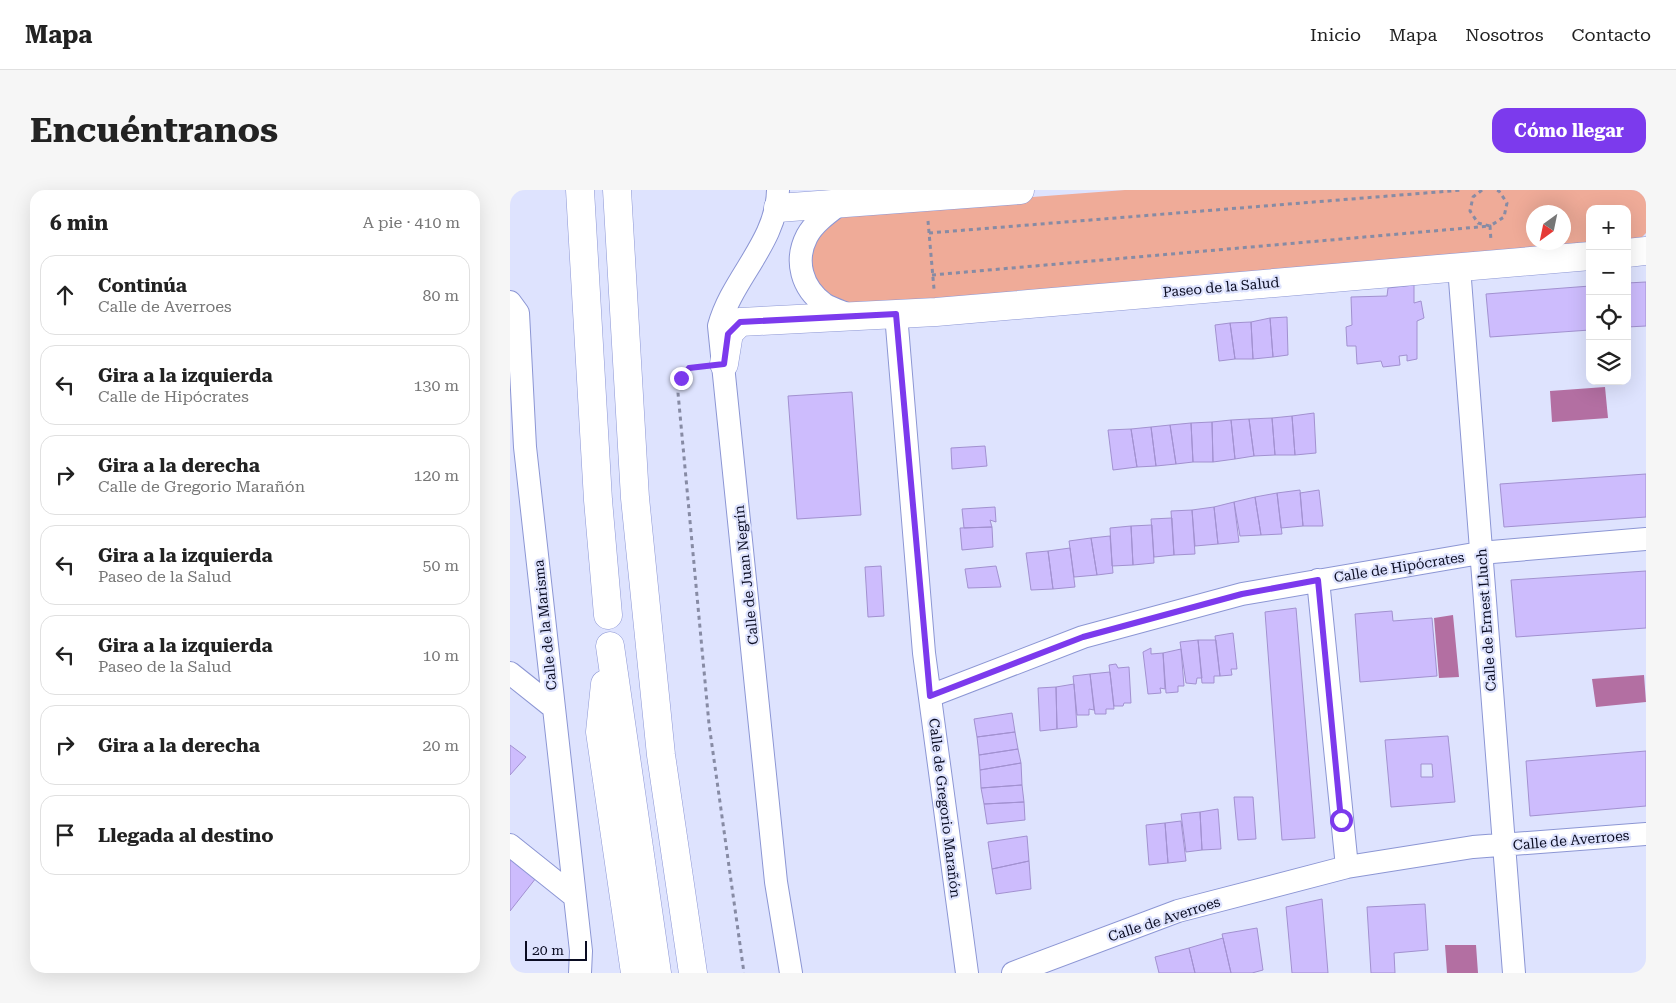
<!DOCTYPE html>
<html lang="es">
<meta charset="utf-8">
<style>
:root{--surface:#fff;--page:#f6f6f6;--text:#222;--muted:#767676;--line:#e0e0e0;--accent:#7c3aed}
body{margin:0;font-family:"Roboto Serif",serif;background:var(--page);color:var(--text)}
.controls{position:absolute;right:15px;top:15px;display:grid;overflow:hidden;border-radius:10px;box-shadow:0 5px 20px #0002}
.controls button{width:45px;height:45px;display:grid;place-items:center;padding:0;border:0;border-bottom:1px solid var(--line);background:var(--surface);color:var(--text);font:25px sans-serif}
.compass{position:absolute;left:1016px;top:15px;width:45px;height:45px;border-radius:50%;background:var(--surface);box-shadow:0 5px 20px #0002;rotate:213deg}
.scale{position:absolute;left:15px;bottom:12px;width:62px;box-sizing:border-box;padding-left:5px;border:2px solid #0a0c22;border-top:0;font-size:14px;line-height:18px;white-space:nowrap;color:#0a0c22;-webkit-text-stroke:4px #dee3fe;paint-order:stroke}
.stop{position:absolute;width:15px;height:15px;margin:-11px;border:4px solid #7c3aed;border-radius:50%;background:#fff}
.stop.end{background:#7c3aed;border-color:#fff;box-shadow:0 1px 5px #0008}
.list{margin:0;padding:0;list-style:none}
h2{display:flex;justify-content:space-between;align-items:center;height:65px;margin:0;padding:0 20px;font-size:21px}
h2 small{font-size:16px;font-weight:400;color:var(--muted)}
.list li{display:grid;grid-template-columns:32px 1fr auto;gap:15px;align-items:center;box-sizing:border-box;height:80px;margin:0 10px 10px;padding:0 10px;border:1px solid var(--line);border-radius:15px}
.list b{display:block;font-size:19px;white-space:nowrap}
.list p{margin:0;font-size:16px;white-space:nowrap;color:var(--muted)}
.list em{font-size:16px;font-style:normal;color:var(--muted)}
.icon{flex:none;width:28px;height:28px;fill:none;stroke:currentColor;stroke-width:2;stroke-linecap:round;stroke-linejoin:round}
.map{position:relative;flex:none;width:1136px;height:783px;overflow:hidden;border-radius:15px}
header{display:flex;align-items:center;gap:30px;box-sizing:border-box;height:70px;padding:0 25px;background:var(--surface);border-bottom:1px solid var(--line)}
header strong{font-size:24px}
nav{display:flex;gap:28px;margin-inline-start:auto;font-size:18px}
.intro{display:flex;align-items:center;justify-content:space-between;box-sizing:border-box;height:120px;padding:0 30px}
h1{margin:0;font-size:35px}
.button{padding:12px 22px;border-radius:15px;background:var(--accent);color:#fff;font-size:18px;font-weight:700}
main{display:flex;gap:30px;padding:0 30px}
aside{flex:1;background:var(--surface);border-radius:15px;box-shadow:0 5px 20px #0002}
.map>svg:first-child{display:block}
</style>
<header>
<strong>Mapa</strong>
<nav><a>Inicio</a><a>Mapa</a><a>Nosotros</a><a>Contacto</a></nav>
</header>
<div class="intro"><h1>Encuéntranos</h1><a class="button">Cómo llegar</a></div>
<main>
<aside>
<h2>6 min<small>A pie · 410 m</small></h2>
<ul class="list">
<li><svg class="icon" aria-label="ahead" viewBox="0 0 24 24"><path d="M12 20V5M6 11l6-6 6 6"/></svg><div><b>Continúa</b><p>Calle de Averroes</p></div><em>80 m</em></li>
<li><svg class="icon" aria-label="left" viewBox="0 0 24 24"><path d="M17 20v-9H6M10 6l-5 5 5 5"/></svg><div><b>Gira a la izquierda</b><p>Calle de Hipócrates</p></div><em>130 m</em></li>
<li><svg class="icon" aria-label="right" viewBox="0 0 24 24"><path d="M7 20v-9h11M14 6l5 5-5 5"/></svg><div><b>Gira a la derecha</b><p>Calle de Gregorio Marañón</p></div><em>120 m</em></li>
<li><svg class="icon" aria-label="left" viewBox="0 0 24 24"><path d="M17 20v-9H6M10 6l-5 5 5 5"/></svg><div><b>Gira a la izquierda</b><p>Paseo de la Salud</p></div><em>50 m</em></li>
<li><svg class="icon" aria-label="left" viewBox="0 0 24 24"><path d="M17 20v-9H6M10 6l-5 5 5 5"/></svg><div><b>Gira a la izquierda</b><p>Paseo de la Salud</p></div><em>10 m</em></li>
<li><svg class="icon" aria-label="right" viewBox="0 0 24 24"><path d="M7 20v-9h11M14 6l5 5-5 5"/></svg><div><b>Gira a la derecha</b></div><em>20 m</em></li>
<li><svg class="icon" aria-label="arrive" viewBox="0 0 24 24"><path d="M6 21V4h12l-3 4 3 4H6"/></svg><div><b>Llegada al destino</b></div></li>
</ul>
</aside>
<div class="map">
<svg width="1136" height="783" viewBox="0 0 1136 783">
<rect width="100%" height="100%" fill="#dee3fe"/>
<!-- green -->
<path fill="#efab98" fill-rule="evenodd" d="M615 0H1136V43L1130 49 1117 54V19H1080V57L334 116 319 107 300 87 303 45 338 21ZM1024 22H1054V52H1024Z"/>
<!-- water -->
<path fill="#b36fa2" d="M1095 197 1098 228 1042 232 1040 201Z
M943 425 949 487 929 488 924 428Z
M1134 485 1136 512 1086 517 1082 489Z
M935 755H966L968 783H937Z"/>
<!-- building -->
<path fill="#cdbcfd" stroke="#a291d0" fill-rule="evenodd" d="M1136 92V136L1117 137V93Z
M904 95V113L911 111 914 128 907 131V169L897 171V165L889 166 890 175 873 177 871 171 847 174 846 156H837L836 137 842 135 841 107 877 106 878 98Z
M1080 96V140L980 147 976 104Z
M777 127 778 165 763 167 760 128Z
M760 128 763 167 743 169 741 132Z
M741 132 743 169H725L720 133Z
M720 133 725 169 709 171 705 135Z
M342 202 351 325 287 329 278 206Z
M804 223 806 263 785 265 782 226Z
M782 226 785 265H765L762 228Z
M762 228 765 265 744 266 739 229Z
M739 229 744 266 725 269 721 230Z
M721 230 725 269 703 272 702 232Z
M702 232 703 272H683L681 233Z
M681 233 683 272 666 274 660 235Z
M660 235 666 274 646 276 641 237Z
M641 237 646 276 627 277 621 239Z
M621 239 627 277 603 280 598 240Z
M475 256 477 276 442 279 441 258Z
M1136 284V327L994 337 990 294Z
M790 300 793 336 771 338 767 303Z
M809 300 813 336H793L790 303Z
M767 303 772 344 751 345 745 307Z
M745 307 751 345 730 346 724 312Z
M724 312 729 352 708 354 704 317Z
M485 317 486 332 480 330 482 337 454 338 452 319Z
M704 317 708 354 685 356 682 320Z
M682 320 685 364 664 365 661 321Z
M662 328 664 365 644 367 641 329Z
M642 335 644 373 623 375 621 336Z
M621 336 623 375 602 376 600 338Z
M482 337 483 357 452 360 450 338Z
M600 346 603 383 587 385 581 348Z
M581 348 587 385 564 387 559 351Z
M560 358 565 397 543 399 538 361Z
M538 361 543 399 521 400 516 363Z
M371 376 374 426 358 427 355 377Z
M486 376 491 397 458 398 455 379Z
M1136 381V438L1006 447 1001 390Z
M786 418 805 648 772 650 755 422Z
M882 421 883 431 922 428 927 486 850 492 845 424Z
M723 443 727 479H721L722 485 710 486 705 446Z
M688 450 692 488H687L686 494 676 493 670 452Z
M688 450H706L710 486H704V493H692Z
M641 458V464L653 463 655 499 650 498 651 503 638 504 633 462Z
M671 459 674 496H668V502L656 503 653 463Z
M606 474 608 478 619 477 621 513H614L613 516H604L599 475Z
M600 482 604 519H596V524H585L580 484Z
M580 484 584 520 579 519V525H567L563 486Z
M564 494 567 537 547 539 546 497Z
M546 497 547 539 530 541 528 498Z
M502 523 505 542 467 547 464 529Z
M505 542 508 559 469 565 467 547Z
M938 546 945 612 881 617 875 550ZM911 574H922L923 587H911Z
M0 555 16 567 0 585Z
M508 559 511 573 470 580 469 565Z
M1136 561V616L1020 626 1016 571Z
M511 573 512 595 471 598 470 580Z
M512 595 514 612 474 614 471 598Z
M724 607H743L746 649 728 650Z
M514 612 515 630 477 634 474 614Z
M708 619 711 659 692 660 690 622Z
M690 622 692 660 676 662 671 624Z
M671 631 676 671 658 673 655 633Z
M655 633 658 673 639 675 636 635Z
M517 646 519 671 482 679 478 652Z
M0 667 26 688 0 721Z
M519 671 521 699 486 704 482 679Z
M812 709 818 783H782L776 717Z
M915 714 918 760 884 763 885 783H861L857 717Z
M747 738 753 780 742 783H721L712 744Z
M713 748 721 783H685L679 758Z
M679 758 685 783H649L645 767Z"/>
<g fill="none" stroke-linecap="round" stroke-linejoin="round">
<defs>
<path id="minor" d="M268 0C267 52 222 88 209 136L266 692 281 783
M330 14C318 23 304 33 297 46 284 71 292 98 314 114 322 119 333 122 342 126
M949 77 1004 783
M0 112 8 123 15 257 71 761 70 783
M386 124 414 463 457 783
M808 390 837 677
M0 483 44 518
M420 506 573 447 732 404 970 363 1136 349
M0 655 65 707
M503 783 668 721 837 677 963 657 1136 644"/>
<path id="tertiary" d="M268 18 510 0
M1117 63 1136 61
M214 174 219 143 230 132 426 122 1080 66"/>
<path id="motorway" d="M70 0 88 310 98 425
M107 0 125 308 151 565 183 783
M100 456 147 783
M95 494 90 542 125 783"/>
</defs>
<!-- minor casing -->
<use href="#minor" stroke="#8c96d4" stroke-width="24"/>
<!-- tertiary casing -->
<use href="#tertiary" stroke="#8c96d4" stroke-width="29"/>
<!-- motorway casing -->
<use href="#motorway" stroke="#8c96d4" stroke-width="29"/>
<!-- path -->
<path stroke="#878ba4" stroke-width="3" stroke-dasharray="4 4" stroke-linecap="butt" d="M972 0 963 7 960 21 968 33 980 36 994 27 997 13 989 1 984 0
M418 31 424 99
M419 43 953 0
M422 85 980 36 981 51
M191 176 179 178 171 188 168 203 199 534 234 783"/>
<!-- minor -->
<use href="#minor" stroke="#fff" stroke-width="22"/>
<!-- tertiary -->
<use href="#tertiary" stroke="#fff" stroke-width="28"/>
<!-- motorway -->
<use href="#motorway" stroke="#fff" stroke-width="28"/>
</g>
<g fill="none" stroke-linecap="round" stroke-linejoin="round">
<!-- route -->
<path stroke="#7c3aed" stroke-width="6" d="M171 188 179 178 214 174 218 144 230 132 386 124 420 506 573 447 732 404 808 390 831 630"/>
</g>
<g text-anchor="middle" stroke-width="4.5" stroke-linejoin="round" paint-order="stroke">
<!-- street labels -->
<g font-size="14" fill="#0a0c22" stroke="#dee3fe">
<text transform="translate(711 97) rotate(-5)" y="5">Paseo de la Salud</text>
<text transform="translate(889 377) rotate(-9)" y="5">Calle de Hipócrates</text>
<text transform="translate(236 385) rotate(-96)" y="5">Calle de Juan Negrín</text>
<text transform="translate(976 430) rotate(-94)" y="5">Calle de Ernest Lluch</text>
<text transform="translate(35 435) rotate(-96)" y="5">Calle de la Marisma</text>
<text transform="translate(435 618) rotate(83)" y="5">Calle de Gregorio Marañón</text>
<text transform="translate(1061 650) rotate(-5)" y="5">Calle de Averroes</text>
<text transform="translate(654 729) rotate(-18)" y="5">Calle de Averroes</text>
</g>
</g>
</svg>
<div class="controls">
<button>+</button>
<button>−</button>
<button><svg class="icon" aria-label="locate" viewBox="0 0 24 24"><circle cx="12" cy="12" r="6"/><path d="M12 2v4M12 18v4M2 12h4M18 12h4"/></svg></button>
<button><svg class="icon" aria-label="layers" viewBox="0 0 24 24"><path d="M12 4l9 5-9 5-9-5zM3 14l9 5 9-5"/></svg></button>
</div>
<svg class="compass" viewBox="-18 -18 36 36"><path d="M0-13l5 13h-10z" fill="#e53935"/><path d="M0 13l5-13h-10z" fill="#767676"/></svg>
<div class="scale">20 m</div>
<div class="stop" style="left:831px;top:630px"></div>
<div class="stop end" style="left:171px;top:188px"></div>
</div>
</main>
